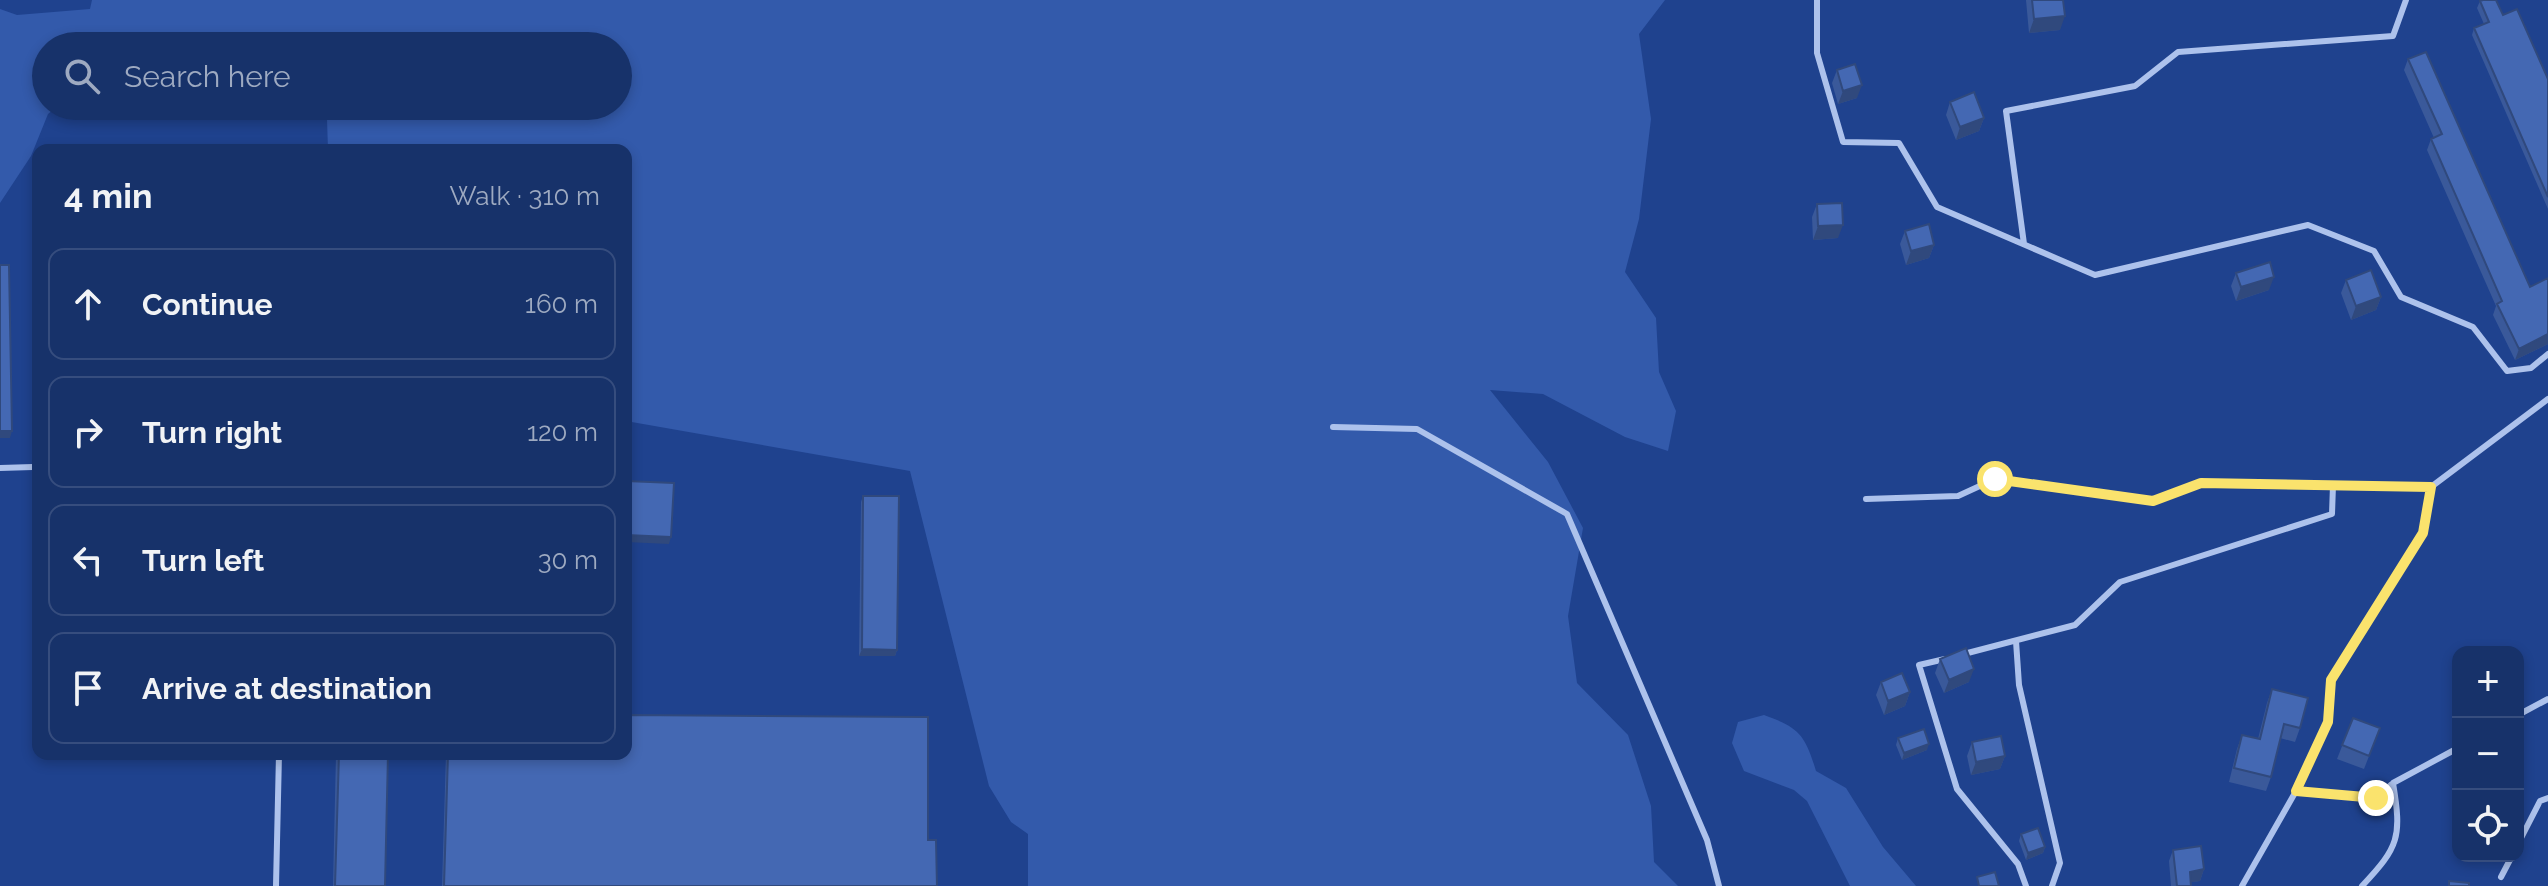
<!DOCTYPE html>
<meta charset="utf-8">
<style>
:root{--surface:#17326a;--page:#203a70;--text:#f1f3f6;--muted:#9eaac1;--line:#364d7e}
body{margin:0;font-family:Raleway,sans-serif;background:var(--page);color:var(--text)}
.controls{position:absolute;right:24px;bottom:24px;display:grid;overflow:hidden;border-radius:16px;box-shadow:0 4px 12px #0003}
.controls button{width:72px;height:72px;display:grid;place-items:center;padding:0;border:0;border-bottom:2px solid var(--line);background:var(--surface);color:var(--text);font:40px sans-serif}
.stop{position:absolute;width:24px;height:24px;margin:-18px;border:6px solid #fae36d;border-radius:50%;background:#fff}
.stop.end{background:#fae36d;border-color:#fff;box-shadow:0 2px 8px #0008}
.list{margin:0;padding:0;list-style:none}
h2{display:flex;justify-content:space-between;align-items:center;height:104px;margin:0;padding:0 32px;font-size:34px}
h2 small{font-size:26px;font-weight:400;color:var(--muted)}
.list li{display:grid;grid-template-columns:52px 1fr auto;gap:24px;align-items:center;box-sizing:border-box;height:112px;margin:0 16px 16px;padding:0 16px;border:2px solid var(--line);border-radius:16px}
.list b{display:block;font-size:30px;white-space:nowrap}
.list em{font-size:26px;font-style:normal;color:var(--muted)}
.icon{flex:none;width:44px;height:44px;fill:none;stroke:currentColor;stroke-width:2;stroke-linecap:round;stroke-linejoin:round}
.map{position:relative;flex:none;width:2548px;height:886px;overflow:hidden}
.search{position:absolute;background:var(--surface);box-shadow:0 4px 12px #0003;left:32px;top:32px;width:600px;height:88px;display:flex;align-items:center;gap:20px;box-sizing:border-box;padding:0 28px;border-radius:44px;color:var(--muted);font-size:30px}
.panel{position:absolute;background:var(--surface);box-shadow:0 4px 12px #0003;left:32px;top:144px;width:600px;height:616px;border-radius:16px}
.map>svg:first-child{display:block}
</style>
<div class="map">
<svg width="2548" height="886" viewBox="0 0 2548 886">
<rect width="100%" height="100%" fill="#1f428e"/>
<!-- green -->
<path fill="#335aab" d="M92 0H1665L1639 34 1651 119 1639 219 1625 272 1656 318 1659 372 1676 411 1668 451 1625 437 1543 394 1490 390 1548 462 1583 528 1568 616 1577 683 1628 735 1651 806 1654 862 1678 886H1028V834L1011 822 989 786 910 471 626 421V150H328L327 119 315 106H618V46H263L255 37 197 46H46V106H58L48 114 31 156 0 203V9L17 15 90 9Z
M1764 715C1800 728 1805 735 1816 771L1846 788 1883 847 1916 886H1850L1807 801 1794 790 1744 771 1732 743 1738 722Z"/>
<g fill="none" stroke-linecap="round" stroke-linejoin="round">
<!-- lane -->
<path stroke="#adc2ec" stroke-width="6" d="M1817 0V53L1843 142 1899 143 1937 207 2095 275 2308 225 2374 251 2401 297 2473 327 2507 371 2531 368 2548 354
M2024 244 2006 111 2135 86 2178 52 2393 36 2406 0
M1333 427 1417 429 1567 514 1707 840 1719 886
M0 468 33 467
M1866 499 1958 496 1995 479 2153 501 2201 483 2431 487 2548 399
M2016 641 2019 685 2060 863 2052 886
M1960 655 2075 625 2120 582 2332 514 2333 485
M1945 659 1919 665 1957 789 2018 864 2026 886
M2518 715 2548 699
M2296 791 2328 722 2331 680 2423 533 2431 487
M2518 844 2540 801 2548 798
M2501 877 2512 856
M276 886 279 754
M2242 886 2296 791 2376 798 2393 783 2458 748
M2362 886C2399 847 2402 837 2393 783"/>
</g>
<!-- wall -->
<path fill="#3a599a" d="M2026 0H2063L2060 30 2029 33Z
M2480 1 2503 15 2548 79V209L2472 35 2474 28 2484 24 2477 8Z
M2408 59 2530 287 2548 278V344L2515 360 2493 315 2496 306 2427 150 2431 139 2434 138 2404 70Z
M1837 70 1857 98 1838 104 1832 83Z
M1950 102 1984 118 1979 131 1956 140 1946 115Z
M1817 204 1838 238 1813 240 1812 217Z
M1905 231 1934 245 1929 258 1906 265 1900 244Z
M2236 273 2269 290 2236 301 2231 286Z
M2346 280 2381 297 2376 310 2351 320 2341 293Z
M863 496 897 650 895 656H859L861 502Z
M1940 659 1969 682 1944 693 1935 673Z
M1881 682 1910 692 1905 706 1884 715 1876 695Z
M2272 689 2300 728 2295 742 2280 738 2271 777 2266 791 2229 782 2237 749 2242 735 2258 739 2267 703Z
M2353 718 2380 728 2364 769 2337 759Z
M1898 738 1927 750 1902 760 1896 745Z
M1972 742 2005 756 2000 769 1971 775 1967 756Z
M336 754H388L385 886H333Z
M446 754H626L928 840 937 886H442Z
M2457 773H2458V793L2455 780Z
M2021 834 2045 847 2043 853 2026 860 2019 841Z
M2173 850 2204 869 2200 881 2191 882V886H2171L2169 861Z"/>
<!-- shaded-wall -->
<path fill="#30497d" d="M2065 16 2060 30 2029 33 2034 19Z
M1862 85 1857 98 1838 104 1843 91Z
M1984 118 1979 131 1956 140 1960 127Z
M1843 225 1838 238 1813 240 1818 226Z
M1934 245 1929 258 1906 265 1911 251Z
M2274 277 2269 290 2236 301 2241 287Z
M2381 297 2376 310 2351 320 2356 306Z
M2548 334V344L2515 360 2519 349Z
M0 431H12L10 438H0Z
M626 535 671 537 669 544 626 542Z
M862 649 897 650 895 656H859Z
M1974 669 1969 682 1944 693 1949 680Z
M1910 692 1905 706 1884 715 1888 701Z
M1929 744 1927 750 1902 760 1904 753Z
M2005 756 2000 769 1971 775 1976 762Z
M2045 847 2043 853 2026 860 2028 853Z
M2204 869 2200 881 2186 883 2190 872Z"/>
<!-- building -->
<path fill="#4468b3" stroke="#30497d" stroke-width="2" d="M2032 0H2063L2065 16 2034 19Z
M2483 0H2496L2503 15 2517 9 2548 79V197L2474 28 2489 22 2480 1Z
M2426 52 2530 287 2548 278V334L2519 349 2497 304 2502 301 2431 139 2442 134 2408 59Z
M1855 64 1862 85 1843 91 1837 70Z
M1974 92 1984 118 1960 127 1950 102Z
M1842 203 1843 225 1818 226 1817 204Z
M1929 224 1934 245 1911 251 1905 231Z
M2270 262 2274 277 2241 287 2236 273Z
M0 265H9L12 431H0Z
M2371 270 2381 297 2356 306 2346 280Z
M626 481 674 483 671 537 626 535Z
M863 496H899L897 650 862 649Z
M1966 648 1974 669 1949 680 1940 659Z
M1902 673 1910 692 1888 701 1881 682Z
M2272 689 2308 698 2300 728 2284 724 2271 777 2234 768 2242 735 2260 739Z
M626 715 928 717V840H936L937 886H444L448 754H626Z
M2353 718 2380 728 2369 756 2342 745Z
M1924 729 1929 744 1904 753 1898 738Z
M2001 736 2005 756 1976 762 1972 742Z
M339 754H388L385 886H335Z
M2038 828 2045 847 2028 853 2021 834Z
M2201 846 2204 869 2190 872 2191 886H2177L2173 850Z
M1995 872 1999 886H1979L1977 877Z
M2449 881 2469 883V886H2449Z"/>
<g fill="none" stroke-linecap="round" stroke-linejoin="round">
<!-- route -->
<path stroke="#fae36d" stroke-width="10" d="M1995 479 2153 501 2201 483 2431 487 2423 533 2331 680 2328 722 2296 791 2376 798"/>
</g>
</svg>
<div class="controls">
<button>+</button>
<button>−</button>
<button><svg class="icon" aria-label="locate" viewBox="0 0 24 24"><circle cx="12" cy="12" r="6"/><path d="M12 2v4M12 18v4M2 12h4M18 12h4"/></svg></button>
</div>
<div class="stop" style="left:1995px;top:479px"></div>
<div class="stop end" style="left:2376px;top:798px"></div>
<div class="search"><svg class="icon" aria-label="search" viewBox="0 0 24 24"><circle cx="10" cy="10" r="6"/><path d="M15 15l6 6"/></svg>Search here</div>
<section class="panel">
<h2>4 min<small>Walk · 310 m</small></h2>
<ul class="list">
<li><svg class="icon" aria-label="ahead" viewBox="0 0 24 24"><path d="M12 20V5M6 11l6-6 6 6"/></svg><div><b>Continue</b></div><em>160 m</em></li>
<li><svg class="icon" aria-label="right" viewBox="0 0 24 24"><path d="M7 20v-9h11M14 6l5 5-5 5"/></svg><div><b>Turn right</b></div><em>120 m</em></li>
<li><svg class="icon" aria-label="left" viewBox="0 0 24 24"><path d="M17 20v-9H6M10 6l-5 5 5 5"/></svg><div><b>Turn left</b></div><em>30 m</em></li>
<li><svg class="icon" aria-label="arrive" viewBox="0 0 24 24"><path d="M6 21V4h12l-3 4 3 4H6"/></svg><div><b>Arrive at destination</b></div></li>
</ul>
</section>
</div>
